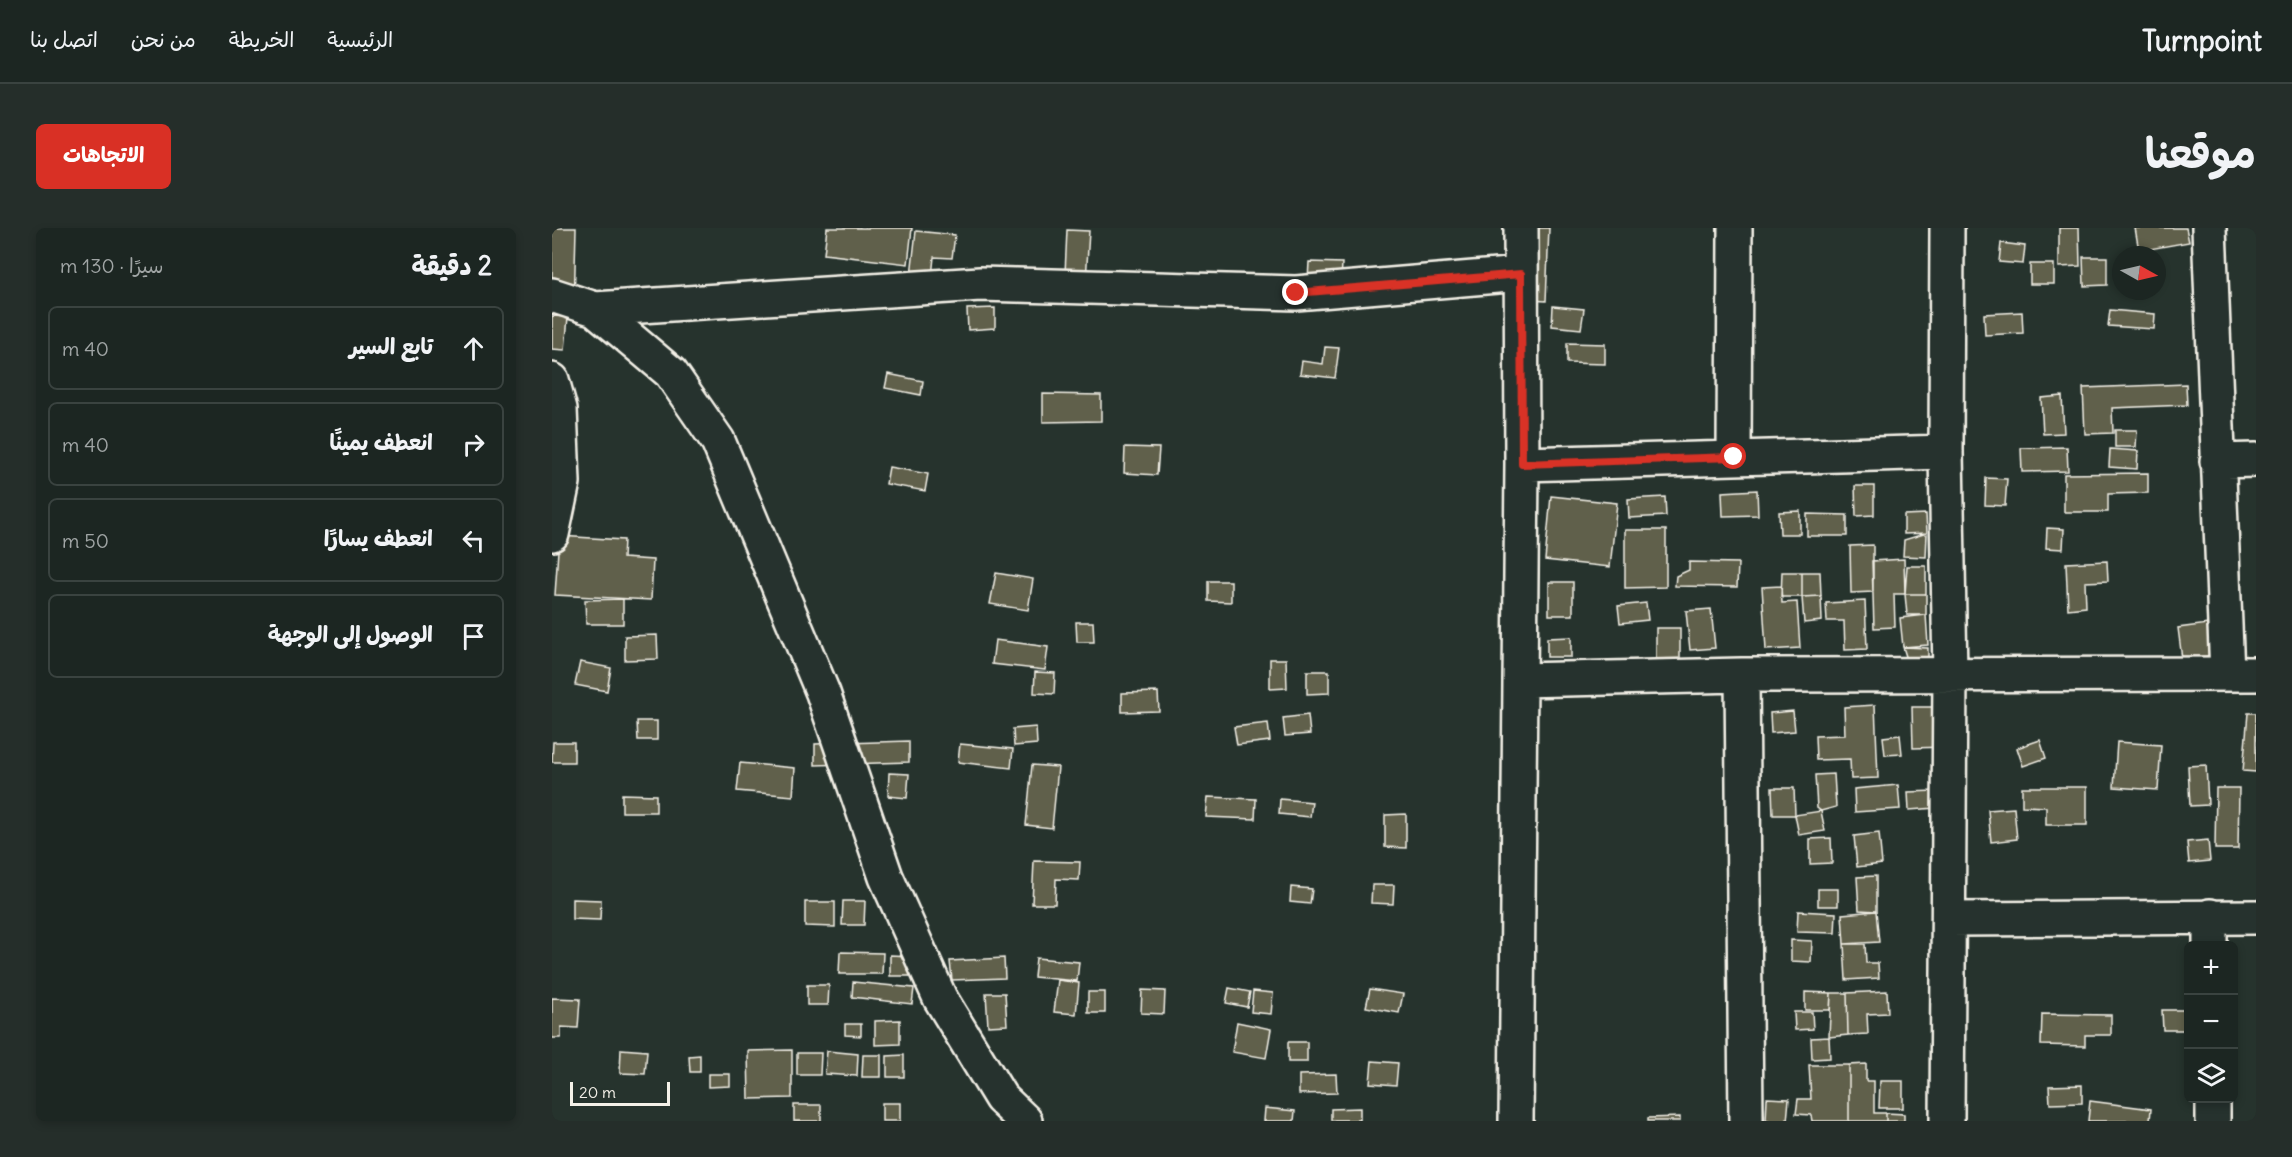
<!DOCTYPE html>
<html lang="ar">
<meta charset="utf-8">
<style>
:root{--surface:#1c2622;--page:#252e2a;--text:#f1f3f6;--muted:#a0a5a5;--line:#3a4340;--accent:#d93025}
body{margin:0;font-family:Delius,"Playpen Sans Arabic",sans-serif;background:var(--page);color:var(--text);direction:rtl}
.controls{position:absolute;right:18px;bottom:18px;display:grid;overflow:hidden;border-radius:9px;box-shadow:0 3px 9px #0003}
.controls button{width:54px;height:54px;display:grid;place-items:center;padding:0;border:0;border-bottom:2px solid var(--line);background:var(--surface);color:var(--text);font:30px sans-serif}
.compass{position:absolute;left:1560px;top:18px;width:54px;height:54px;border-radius:50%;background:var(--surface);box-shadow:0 3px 9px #0003;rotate:98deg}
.scale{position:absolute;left:18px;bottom:15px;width:100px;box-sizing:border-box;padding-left:6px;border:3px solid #f4f1e8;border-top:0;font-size:16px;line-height:21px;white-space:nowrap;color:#f4f1e8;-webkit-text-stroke:4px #26332d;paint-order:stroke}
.stop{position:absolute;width:18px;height:18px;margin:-14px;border:4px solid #d93025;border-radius:50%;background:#fff}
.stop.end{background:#d93025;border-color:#fff;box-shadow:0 2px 6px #0008}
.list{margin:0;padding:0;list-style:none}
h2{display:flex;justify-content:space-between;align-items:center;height:78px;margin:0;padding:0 24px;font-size:26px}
h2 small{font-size:20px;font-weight:400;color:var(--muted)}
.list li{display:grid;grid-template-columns:39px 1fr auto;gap:18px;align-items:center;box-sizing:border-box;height:84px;margin:0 12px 12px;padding:0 12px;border:2px solid var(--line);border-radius:9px}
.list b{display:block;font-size:22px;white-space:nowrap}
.list em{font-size:20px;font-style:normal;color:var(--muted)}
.icon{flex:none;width:33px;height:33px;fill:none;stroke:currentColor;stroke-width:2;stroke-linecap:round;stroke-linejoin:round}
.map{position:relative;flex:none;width:1704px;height:893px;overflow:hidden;direction:ltr;border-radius:9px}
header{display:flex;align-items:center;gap:36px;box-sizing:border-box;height:84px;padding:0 30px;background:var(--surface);border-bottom:2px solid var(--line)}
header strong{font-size:28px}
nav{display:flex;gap:33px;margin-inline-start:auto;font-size:21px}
.intro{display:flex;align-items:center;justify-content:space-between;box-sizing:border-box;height:144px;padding:0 36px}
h1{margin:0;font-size:42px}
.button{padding:15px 27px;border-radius:9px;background:var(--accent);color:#fff;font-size:21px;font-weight:700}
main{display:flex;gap:36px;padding:0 36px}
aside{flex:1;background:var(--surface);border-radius:9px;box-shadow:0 3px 9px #0003}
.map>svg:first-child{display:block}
</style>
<header>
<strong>Turnpoint</strong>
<nav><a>الرئيسية</a><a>الخريطة</a><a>من نحن</a><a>اتصل بنا</a></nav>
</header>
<div class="intro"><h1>موقعنا</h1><a class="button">الاتجاهات</a></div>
<main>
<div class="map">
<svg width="1704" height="893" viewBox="0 0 1704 893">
<rect width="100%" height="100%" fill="#26332d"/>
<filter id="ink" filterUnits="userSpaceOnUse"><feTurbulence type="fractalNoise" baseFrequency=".0167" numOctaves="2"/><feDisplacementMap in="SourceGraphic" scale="12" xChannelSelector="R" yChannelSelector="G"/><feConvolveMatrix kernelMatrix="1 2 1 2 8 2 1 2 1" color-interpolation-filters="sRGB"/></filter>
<g filter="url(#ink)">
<!-- building -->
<path fill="#60604b" stroke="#f4f1e8" stroke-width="1.5" d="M0 0H24L22 81 0 80Z
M275 0H360L356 36 272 26Z
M981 0H997L994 73 979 72Z
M1507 0H1527L1528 38 1507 39Z
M1507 0H1527L1528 38 1507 39Z
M1583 0H1634L1637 14 1587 23Z
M1583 0H1634L1637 14 1587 23Z
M515 2 537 3 533 69 512 68Z
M364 3 403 7 400 30 382 29 379 58 358 56Z
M1449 15 1473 18 1471 36 1447 34Z
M1449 15 1473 18 1471 36 1447 34Z
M1531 29H1555V57L1532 58Z
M1531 29H1555V57L1532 58Z
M757 34 790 35 788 73 755 71Z
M1478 36H1502V56H1478Z
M1478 36H1502V56H1478Z
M1001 78 1032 81 1029 101 1000 98Z
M443 80V100L416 102 415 81Z
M1558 82 1603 86 1602 101 1556 98Z
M1558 82 1603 86 1602 101 1556 98Z
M1470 84 1471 105 1433 107 1432 86Z
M1470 84 1471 105 1433 107 1432 86Z
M0 88 16 89 13 122 0 121Z
M1015 115 1053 116V136L1015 135Z
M773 119 787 120 783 150 748 146 750 133 771 136Z
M336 146 371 153 369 167 333 160Z
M1634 156 1635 177 1560 180 1561 205 1533 206 1531 160Z
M1634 156 1635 177 1560 180 1561 205 1533 206 1531 160Z
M491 166 549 167V193L491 194Z
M1510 168 1512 205 1491 206 1489 170Z
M1510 168 1512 205 1491 206 1489 170Z
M1563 202H1585L1584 219H1563Z
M1563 202H1585L1584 219H1563Z
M573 219 607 220 605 247 572 245Z
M1515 219 1516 243 1470 244 1469 220Z
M1515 219 1516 243 1470 244 1469 220Z
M1558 221 1586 223 1585 241 1557 239Z
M1558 221 1586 223 1585 241 1557 239Z
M337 239 376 246 373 263 334 256Z
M1596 245V265L1556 266V284H1512V246Z
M1596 245V265L1556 266V284H1512V246Z
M1434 250 1455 251 1453 278 1433 277Z
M1434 250 1455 251 1453 278 1433 277Z
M1303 258H1322V287L1304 288Z
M1205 262 1206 287 1171 288 1170 264Z
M999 268 1065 275 1058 339 993 332Z
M1113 269 1114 288 1077 290 1076 271Z
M1248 283V306H1228L1227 284Z
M1255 286 1295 287V308H1255Z
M1374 286 1375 305 1352 306V287Z
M1495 300 1512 301 1511 321 1494 320Z
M1495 300 1512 301 1511 321 1494 320Z
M1073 302H1114V359L1073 360Z
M1375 305 1374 329 1351 328 1352 312Z
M7 308 72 312 71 330 101 332 99 372 3 367Z
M1321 317V364L1299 365 1298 318Z
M1352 331 1353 366H1342L1343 399 1322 400 1320 333Z
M1555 333 1556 353 1533 354 1534 379 1516 381 1514 335Z
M1555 333 1556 353 1533 354 1534 379 1516 381 1514 335Z
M1137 334 1186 335 1185 359 1123 358 1124 348 1137 342Z
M1355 338H1374V366H1353Z
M1230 344H1250V369H1229Z
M1250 344H1268L1269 368 1250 369Z
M444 345 481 351 476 382 438 376Z
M656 353H679V374L656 373Z
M997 354H1021V387H997Z
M1229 358 1230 375 1245 374 1248 420 1214 422 1210 359Z
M1353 366H1374V387H1355Z
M1269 368 1270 393 1252 395 1250 369Z
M71 371V396H34L33 372Z
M1313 373 1315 421 1293 422 1292 393H1275L1274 375Z
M1094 375 1096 392 1068 395 1066 378Z
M1159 381 1163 420 1138 422 1134 383Z
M1374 387 1376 417 1351 419 1348 390Z
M524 394H541L542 414H525Z
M1656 396 1660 428 1630 431 1626 400Z
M1656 396 1660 428 1630 431 1626 400Z
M1104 400H1128V433H1104Z
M105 407 106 431 73 432V408Z
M1019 409V429H995V410Z
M443 412 496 419 493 442 440 436Z
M1351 419 1376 420V441H1358Z
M718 431H734L735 460 718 461Z
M28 434 59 440 55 463 23 457Z
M755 443H777V465L755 466Z
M483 444 503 445 502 466 482 465Z
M606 464 607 483 570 484V465Z
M1323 477 1326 550 1299 551 1298 531 1264 532 1263 508 1293 507 1292 479Z
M1360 479H1391V519L1361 520Z
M1241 483 1243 503 1219 505 1218 485Z
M1696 485H1704V544L1691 543Z
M1696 485H1704V544L1691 543Z
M756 487 758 506 733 508 731 490Z
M85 493H105V512H86Z
M716 495 718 513 685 517 682 499Z
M484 499 485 516 462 518 461 501Z
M1348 507 1350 526 1333 527 1331 509Z
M1488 512 1494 530 1471 538 1465 520Z
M1488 512 1494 530 1471 538 1465 520Z
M357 513V534L263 537V516Z
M1 514H22V534H0Z
M1565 514 1609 517 1606 562 1562 559Z
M1565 514 1609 517 1606 562 1562 559Z
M408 516 461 521 459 540 406 534Z
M188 535 243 540 241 568 185 563Z
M480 537 506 539 500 600 474 597Z
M1654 537 1656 577 1638 578 1636 538Z
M1654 537 1656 577 1638 578 1636 538Z
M337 545 357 546 355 570 336 568Z
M1282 546 1284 579 1269 583 1265 580 1263 547Z
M1346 557 1348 581 1303 584 1302 561Z
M1470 559H1535V597H1494V579L1470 578Z
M1470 559H1535V597H1494V579L1470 578Z
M1220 560H1242L1243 587H1221Z
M1664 560H1687L1686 621H1663Z
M1664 560H1687L1686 621H1663Z
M1384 563V580L1357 582 1356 564Z
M1384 563V580L1357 582 1356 564Z
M70 566 104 567V584H70Z
M656 569 704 571 703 591 654 589Z
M728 571 760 574 758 589 727 586Z
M1462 580 1465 611 1439 614 1436 582Z
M1462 580 1465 611 1439 614 1436 582Z
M1269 583 1273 603 1247 607 1243 587Z
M854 586V620L833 619V587Z
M1327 605 1330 636 1305 639 1302 608Z
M1279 610 1280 635 1258 636V611Z
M1656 612 1658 633 1637 635 1635 614Z
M1656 612 1658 633 1637 635 1635 614Z
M482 633 528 634 527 652 504 651 503 676H480Z
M1324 648V683L1307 682 1305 649Z
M820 657H842L841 676 819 675Z
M739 659 760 661 758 676 738 674Z
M1266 661H1286V678H1266Z
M20 671 49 672 48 692 20 691Z
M291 673H313L312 697H290Z
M253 674H283V699L253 698Z
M1246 683 1284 685 1283 705 1245 704Z
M1324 683 1327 714 1292 716 1290 686Z
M1239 712 1260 713 1259 734 1239 733Z
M1292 716H1313L1314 735H1326L1327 750 1294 752Z
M288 724 331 725 330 746H287Z
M338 727 359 728V748H338Z
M452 730 453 750 400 752 398 733Z
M484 730 527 734 525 753 482 749Z
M506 752 527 755 524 786 502 784Z
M301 754 362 760 360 776 300 769Z
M255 757H277L276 777H255Z
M677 760 698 764 695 779 674 775Z
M818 761 851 766 847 785 814 779Z
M590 762 613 763 612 786 589 785Z
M701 763 721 765 719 786 699 784Z
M1335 763 1336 785 1315 786 1316 806 1296 807 1295 765Z
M536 764H553V785H536Z
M1253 764 1279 765 1278 782H1253Z
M434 765H453L455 797 436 798Z
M1279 765H1295L1296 807 1277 809Z
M0 770 28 771 26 800 9 799V810H0Z
M1610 782H1633V802H1611Z
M1610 782H1633V802H1611Z
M1242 784H1260L1261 801 1243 802Z
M1490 786 1559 787V807H1533V818L1489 817Z
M1490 786 1559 787V807H1533V818L1489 817Z
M348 792V816L323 817V793Z
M685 794 719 801 714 830 680 824Z
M293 796H309V808L293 807Z
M1277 809 1278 830 1260 831 1259 810Z
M736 814H755V834H736Z
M69 821 95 823 93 846 68 845Z
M240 822V870L197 871 196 823Z
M275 823 306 826 305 848 273 846Z
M245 825H269L268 847H245Z
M148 827V844H138L137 828Z
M311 827H329V849H310Z
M352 827V849H335V828Z
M820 833 846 835 844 857 818 855Z
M1314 836V853H1322V885H1334V893H1297V837Z
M1257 837H1297V893H1260L1259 887 1244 886 1246 871H1259Z
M156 846H178V858L156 859Z
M784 846 785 865 747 866V847Z
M1328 853H1351V880H1327Z
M1530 857V875L1498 876 1497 858Z
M1530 857V875L1498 876 1497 858Z
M1215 870 1237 871 1235 893H1214Z
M1538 873 1599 881 1598 893H1536Z
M1538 873 1599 881 1598 893H1536Z
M330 875H348V893H330Z
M242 877H269V893H242Z
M713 880 743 883 742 893H712Z
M808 880V892H779V881Z
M1334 885 1352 886V893H1334Z
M1128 889V893H1096V890Z"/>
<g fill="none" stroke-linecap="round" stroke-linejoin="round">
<defs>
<path id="minor" d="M1657 0 1675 446
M0 67 43 81 119 145 166 213 271 465 334 649 388 770 449 870 473 893
M43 81 428 56 744 65 969 46
M0 152 8 181 11 254 0 306
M1182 229 1183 0
M1665 233 1704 232
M970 236 1394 224
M1190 447 1194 893
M968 452 1190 447 1704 446
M1658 688V718
M1397 691 1704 689
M1661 870V893
M964 893 970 236 969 0
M1395 893 1398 446 1394 224 1395 0"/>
</defs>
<!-- minor casing -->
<use href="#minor" stroke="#f4f1e8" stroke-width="38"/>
<!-- minor -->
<use href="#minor" stroke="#26332d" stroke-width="33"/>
</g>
</g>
<g fill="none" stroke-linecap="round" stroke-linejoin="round" filter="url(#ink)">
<!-- route -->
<path stroke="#d93025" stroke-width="8" d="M744 65 969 46 970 236 1182 229"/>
</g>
</svg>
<div class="controls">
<button>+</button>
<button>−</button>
<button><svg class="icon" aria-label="layers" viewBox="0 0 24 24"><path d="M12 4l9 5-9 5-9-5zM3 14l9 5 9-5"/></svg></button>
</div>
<svg class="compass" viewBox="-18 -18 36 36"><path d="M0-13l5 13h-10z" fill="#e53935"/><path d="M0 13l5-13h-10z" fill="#a0a5a5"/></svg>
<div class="scale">20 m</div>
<div class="stop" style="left:1182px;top:229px"></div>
<div class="stop end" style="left:744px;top:65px"></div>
</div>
<aside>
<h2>2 دقيقة<small>سيرًا · 130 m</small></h2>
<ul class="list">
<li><svg class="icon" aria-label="ahead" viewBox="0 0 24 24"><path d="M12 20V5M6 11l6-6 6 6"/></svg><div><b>تابع السير</b></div><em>40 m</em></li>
<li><svg class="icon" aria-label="right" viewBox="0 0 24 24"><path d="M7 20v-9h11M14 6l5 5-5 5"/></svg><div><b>انعطف يمينًا</b></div><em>40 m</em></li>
<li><svg class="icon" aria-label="left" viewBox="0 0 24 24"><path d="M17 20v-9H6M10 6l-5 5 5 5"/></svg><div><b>انعطف يسارًا</b></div><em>50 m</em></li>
<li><svg class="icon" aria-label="arrive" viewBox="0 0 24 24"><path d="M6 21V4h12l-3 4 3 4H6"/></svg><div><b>الوصول إلى الوجهة</b></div></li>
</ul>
</aside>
</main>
